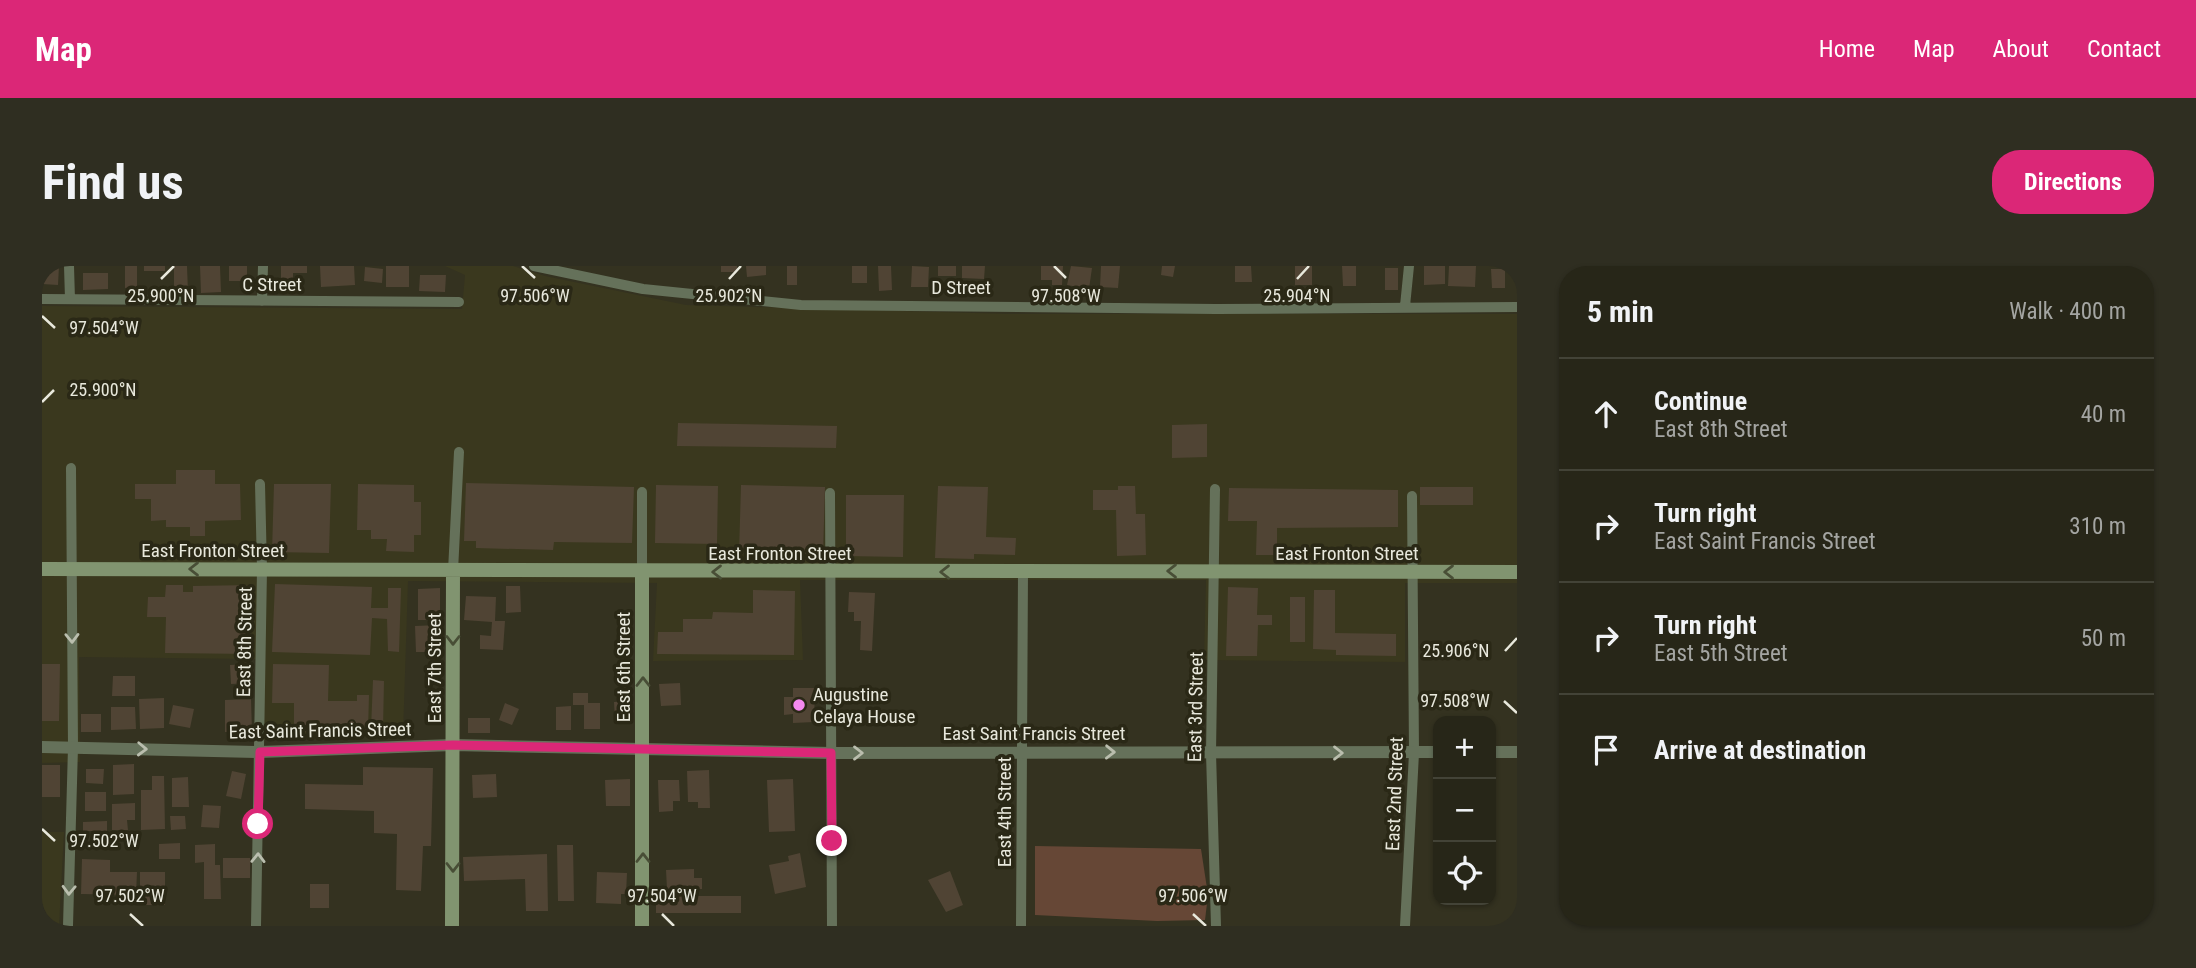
<!DOCTYPE html>
<meta charset="utf-8">
<style>
:root{--surface:#272618;--page:#2f2e21;--text:#f1f3f6;--muted:#a4a5a2;--line:#434337;--accent:#db2777}
body{margin:0;font-family:"Roboto Condensed",sans-serif;background:var(--page);color:var(--text)}
.controls{position:absolute;right:21px;bottom:21px;display:grid;overflow:hidden;border-radius:14px;box-shadow:0 2px 5px #0004}
.controls button{width:63px;height:63px;display:grid;place-items:center;padding:0;border:0;border-bottom:2px solid var(--line);background:var(--surface);color:var(--text);font:35px sans-serif}
.stop{position:absolute;width:21px;height:21px;margin:-16px;border:5px solid #db2777;border-radius:50%;background:#fff}
.stop.end{background:#db2777;border-color:#fff;box-shadow:0 2px 7px #0008}
.list{margin:0;padding:0;list-style:none}
h2{display:flex;justify-content:space-between;align-items:center;height:91px;margin:0;padding:0 28px;font-size:30px}
h2 small{font-size:23px;font-weight:400;color:var(--muted)}
.list li{display:grid;grid-template-columns:46px 1fr auto;gap:21px;align-items:center;box-sizing:border-box;height:112px;padding:0 28px;border-top:2px solid var(--line)}
.list b{display:block;font-size:26px;white-space:nowrap}
.list p{margin:0;font-size:23px;white-space:nowrap;color:var(--muted)}
.list em{font-size:23px;font-style:normal;color:var(--muted)}
.icon{flex:none;width:38px;height:38px;fill:none;stroke:currentColor;stroke-width:2;stroke-linecap:round;stroke-linejoin:round}
.map{position:relative;flex:none;width:1475px;height:660px;overflow:hidden;border-radius:28px}
header{display:flex;align-items:center;gap:42px;box-sizing:border-box;height:98px;padding:0 35px;background:var(--accent);color:#fff}
header strong{font-size:33px}
nav{display:flex;gap:38px;margin-inline-start:auto;font-size:24px}
.intro{display:flex;align-items:center;justify-content:space-between;box-sizing:border-box;height:168px;padding:0 42px}
h1{margin:0;font-size:49px}
.button{padding:18px 32px;border-radius:28px;background:var(--accent);color:#fff;font-size:24px;font-weight:700}
main{display:flex;gap:42px;padding:0 42px}
aside{flex:1;background:var(--surface);border-radius:28px;box-shadow:0 2px 5px #0004}
.map>svg:first-child{display:block}
</style>
<header>
<strong>Map</strong>
<nav><a>Home</a><a>Map</a><a>About</a><a>Contact</a></nav>
</header>
<div class="intro"><h1>Find us</h1><a class="button">Directions</a></div>
<main>
<div class="map">
<svg width="1475" height="660" viewBox="0 0 1475 660">
<rect width="100%" height="100%" fill="#343220"/>
<!-- built -->
<path fill="#3a381e" d="M403 0H471L503 10 644 39 967 48H1475V317H1363V396L1162 394 1164 314H758L761 394 611 395 615 317 366 315 361 469 218 474 219 393 37 391 38 496 0 497V40L420 43 423 9Z
M0 566H22L17 660H0Z"/>
<!-- green -->
<path fill="#664736" d="M993 580 1159 583 1166 629 1163 654 1115 655 993 649Z"/>
<!-- building -->
<path fill="#504434" d="M0 0H17L16 19 0 18Z
M83 0H95V21L83 22Z
M102 0H123V5H102Z
M132 0H145L146 26H132Z
M158 0H178L179 26 159 27Z
M187 0H205V15H187Z
M239 0H265V7H251V18H239Z
M278 0H312L313 19 279 21Z
M344 0H367V21H344Z
M679 0H695V6H679Z
M704 0H724V9L705 11Z
M745 0H755V19H745Z
M810 0H825V17H810Z
M836 0H849L850 24 837 25Z
M870 0 887 1 886 21H869Z
M896 0H914V10H896Z
M920 0H943L942 13 920 12Z
M999 0H1021L1020 19H1010V14H999Z
M1029 0 1050 2 1047 23 1025 19Z
M1059 0H1078L1076 22 1058 21Z
M1120 0H1133L1131 11 1119 9Z
M1193 0H1209L1210 16H1193Z
M1253 0H1270V19H1253Z
M1300 0H1314V20H1301Z
M1382 0H1403V18L1382 19Z
M1407 0H1434L1433 21 1406 20Z
M323 1 341 3 340 17 322 15Z
M1343 2H1356V24H1343Z
M1449 3H1463V22H1450Z
M41 7H66V23L41 24Z
M378 9H404L403 26 377 25Z
M636 157 795 160 794 182 635 180Z
M1165 158V191L1130 192V159Z
M134 204H173V218H198L199 254 163 255V270H148V261H124V254L109 255V233H93V218H134Z
M424 217 592 221 590 277 512 276 511 284 434 282V275H422Z
M232 218H289L287 287 230 286Z
M316 218 372 219V236H379V269H372V286L344 285 345 273H329V264H315Z
M614 219 676 220 675 278 613 277Z
M699 219 783 221 781 290 697 288Z
M896 220 946 221 944 271 974 272 973 289 932 288V293L893 292Z
M1076 220H1093L1094 248H1103L1104 289 1075 290 1074 244H1051V224H1076Z
M1378 221H1431V239H1378Z
M1187 222 1356 224V261L1235 262V289H1214L1215 255H1186Z
M804 229H862L861 291 804 290Z
M233 318 330 321 329 342H346V322H359L357 386 346 385 345 353 330 352 328 389 230 386Z
M124 319H141V326H151V320L210 319 209 388 123 387 124 351H105L106 331H123Z
M464 320H478L479 346 464 347Z
M1186 321 1216 322 1215 349H1230V359H1216L1215 390H1184Z
M398 322V354H376V323Z
M711 324 753 325 752 389 615 388 616 366H641V353H670L671 346 711 347Z
M1272 324H1293V367L1354 368V390L1294 389V384L1271 383Z
M807 326 833 327 830 385 818 384 819 355H812V346H806Z
M424 330 454 331 453 355H463L461 384 438 383V369L449 370 450 356 422 354Z
M1248 331H1263V376H1248Z
M397 359 398 386H374L373 360Z
M0 398H18L17 455H0Z
M209 398V417L189 418 188 399Z
M231 398 287 399 286 435H315V429H327L326 465H303V458H286V466H252V437H230Z
M71 410H93V430H70Z
M331 414 342 415 341 463H329Z
M638 417 639 439 619 440 617 418Z
M751 422H773L772 456 751 457V448L742 449V431H751Z
M531 427H546V437H558V463H542V439H531Z
M122 432V462L98 463 97 433Z
M209 433 210 466H183V434Z
M585 435 586 454H573L572 436Z
M463 437 477 443 470 459 457 454Z
M131 439 152 443 148 462 127 458Z
M529 440V464H514V441Z
M69 441H93L94 463 69 464Z
M39 448H59V466H39Z
M426 452H448V467H426Z
M92 498V528L71 529V499Z
M0 499H18V531H0Z
M321 501 391 502 389 580H381L379 625 354 624 355 568 332 567V545L263 543V518L321 519Z
M44 503H62L61 518 44 517Z
M667 504 668 542H656V536H646L645 505Z
M190 505 204 508 199 533 184 530Z
M454 508 455 531 431 532 430 509Z
M110 510H122L123 563 99 564V524H110Z
M146 511 147 541H130V512Z
M588 513V540H564L563 514Z
M751 513 753 565 727 566 725 514Z
M616 514H637L638 535H631V545L617 546Z
M43 526H64V545H43Z
M93 537V554H85L86 564H70V538Z
M161 539 179 540 177 562 159 561Z
M128 550H143L144 563 129 564Z
M65 555V565H41V556Z
M138 577V593H117V578Z
M173 578V599H178L179 633H162V596L153 597V579Z
M515 579H531L532 635H516Z
M758 587 764 621 733 628 727 599 747 595 746 590Z
M505 588 506 645H484L483 613 422 615 421 591Z
M181 592H208V612H181Z
M40 593 68 594V606H95L94 629 39 628Z
M652 603V612H660V623H625L624 604Z
M908 605 921 639 904 646 886 614Z
M98 606H123V639H98Z
M555 606 585 607 584 628H579V638L554 637Z
M268 618H287V642H268Z
M614 630H699V647H614Z"/>
<g fill="none" stroke-linecap="round" stroke-linejoin="round">
<!-- minor -->
<path stroke="#65715a" stroke-width="10" d="M27 0 28 33
M492 0 601 23 759 39 1174 43 1475 41
M0 33 417 36
M220 35 221 0
M1363 40 1367 0
M1173 223 1169 487 1174 660
M788 227 790 660
M411 305 417 186
M600 305V226
M26 660 31 481 29 202
M214 660 220 303 218 218
M979 660 981 305
M1363 660 1372 487 1370 230"/>
<!-- tertiary -->
<path stroke="#65715a" stroke-width="12" d="M0 481 218 486 411 479 789 487 1396 486
M1449 486H1475"/>
<!-- secondary -->
<path stroke="#819470" stroke-width="14" d="M0 303 1475 306
M600 305V660
M410 660 411 305"/>
</g>
<!-- one-way arrows -->
<defs><path id="oneway-chevron" d="M-2-3.5L2.5 0L-2 3.5" fill="none" stroke-width="1.6" stroke-linecap="round" stroke-linejoin="round" transform="scale(1.75)"/></defs>
<g stroke="#484e36">
<use href="#oneway-chevron" transform="translate(152 303) rotate(180)"/>
<use href="#oneway-chevron" transform="translate(1130 305) rotate(180)"/>
<use href="#oneway-chevron" transform="translate(675 306) rotate(-180)"/>
<use href="#oneway-chevron" transform="translate(903 306) rotate(180)"/>
<use href="#oneway-chevron" transform="translate(1407 306) rotate(180)"/>
<use href="#oneway-chevron" transform="translate(411 374) rotate(90)"/>
<use href="#oneway-chevron" transform="translate(601 416) rotate(-90)"/>
<use href="#oneway-chevron" transform="translate(601 592) rotate(-90)"/>
<use href="#oneway-chevron" transform="translate(411 601) rotate(90)"/>
</g>
<g stroke="#babeae">
<use href="#oneway-chevron" transform="translate(30 372) rotate(89)"/>
<use href="#oneway-chevron" transform="translate(100 483) rotate(2)"/>
<use href="#oneway-chevron" transform="translate(1068 486) rotate(1)"/>
<use href="#oneway-chevron" transform="translate(816 487)"/>
<use href="#oneway-chevron" transform="translate(1296 487)"/>
<use href="#oneway-chevron" transform="translate(216 592) rotate(-89)"/>
<use href="#oneway-chevron" transform="translate(27 624) rotate(92)"/>
</g>
<g fill="none" stroke-linecap="round" stroke-linejoin="round">
<!-- route -->
<path stroke="#db2777" stroke-width="9" d="M216 558 218 486 411 479 789 487 790 575"/>
</g>
<!-- ticks -->
<path fill="none" stroke="#e8e8dc" stroke-width="2.5" d="M480 0 493 12M1012 0 1024 12M119 13 132 0M687 13 699 0M1255 13 1267 0M0 50 13 62M0 136 12 124M1463 385 1475 372M1462 435 1475 447M0 563 13 575M88 648 101 660M620 648 632 660M1151 648 1164 660"/>
<!-- markers -->
<circle fill="#f589ef" stroke="#2a2816" stroke-width="2.5" cx="757" cy="439" r="7"/>
<g text-anchor="middle" stroke-width="7" stroke-linejoin="round" paint-order="stroke">
<!-- street labels -->
<g font-size="19" fill="#e8e8dc" stroke="#2a2816">
<text x="230" y="25">C Street</text>
<text x="919" y="28">D Street</text>
<text x="171" y="291">East Fronton Street</text>
<text x="738" y="294">East Fronton Street</text>
<text x="1305" y="294">East Fronton Street</text>
<text transform="translate(202 376) rotate(-89)" y="7">East 8th Street</text>
<text transform="translate(581 401) rotate(-90)" y="7">East 6th Street</text>
<text transform="translate(392 402) rotate(-90)" y="7">East 7th Street</text>
<text transform="translate(1153 441) rotate(-89)" y="7">East 3rd Street</text>
<text transform="translate(278 464) rotate(-1)" y="7">East Saint Francis Street</text>
<text x="992" y="474">East Saint Francis Street</text>
<text transform="translate(1352 528) rotate(-88)" y="7">East 2nd Street</text>
<text transform="translate(962 546) rotate(-90)" y="7">East 4th Street</text>
</g>
<!-- poi labels -->
<g font-size="19" fill="#e8e8dc" stroke="#2a2816" text-anchor="start">
<text x="771" y="435">Augustine<tspan x="771" dy="22">Celaya House</tspan></text>
</g>
</g>
<g font-size="18" text-anchor="middle" fill="#e8e8dc" stroke="#2a2816" stroke-width="7" stroke-linejoin="round" paint-order="stroke">
<text x="493" y="36">97.506°W</text>
<text x="1024" y="36">97.508°W</text>
<text x="119" y="36">25.900°N</text>
<text x="687" y="36">25.902°N</text>
<text x="1255" y="36">25.904°N</text>
<text x="62" y="68">97.504°W</text>
<text x="61" y="130">25.900°N</text>
<text x="1414" y="391">25.906°N</text>
<text x="1413" y="441">97.508°W</text>
<text x="62" y="581">97.502°W</text>
<text x="88" y="636">97.502°W</text>
<text x="620" y="636">97.504°W</text>
<text x="1151" y="636">97.506°W</text>
</g>
</svg>
<div class="controls">
<button>+</button>
<button>−</button>
<button><svg class="icon" aria-label="locate" viewBox="0 0 24 24"><circle cx="12" cy="12" r="6"/><path d="M12 2v4M12 18v4M2 12h4M18 12h4"/></svg></button>
</div>
<div class="stop" style="left:216px;top:558px"></div>
<div class="stop end" style="left:790px;top:575px"></div>
</div>
<aside>
<h2>5 min<small>Walk · 400 m</small></h2>
<ul class="list">
<li><svg class="icon" aria-label="ahead" viewBox="0 0 24 24"><path d="M12 20V5M6 11l6-6 6 6"/></svg><div><b>Continue</b><p>East 8th Street</p></div><em>40 m</em></li>
<li><svg class="icon" aria-label="right" viewBox="0 0 24 24"><path d="M7 20v-9h11M14 6l5 5-5 5"/></svg><div><b>Turn right</b><p>East Saint Francis Street</p></div><em>310 m</em></li>
<li><svg class="icon" aria-label="right" viewBox="0 0 24 24"><path d="M7 20v-9h11M14 6l5 5-5 5"/></svg><div><b>Turn right</b><p>East 5th Street</p></div><em>50 m</em></li>
<li><svg class="icon" aria-label="arrive" viewBox="0 0 24 24"><path d="M6 21V4h12l-3 4 3 4H6"/></svg><div><b>Arrive at destination</b></div></li>
</ul>
</aside>
</main>
